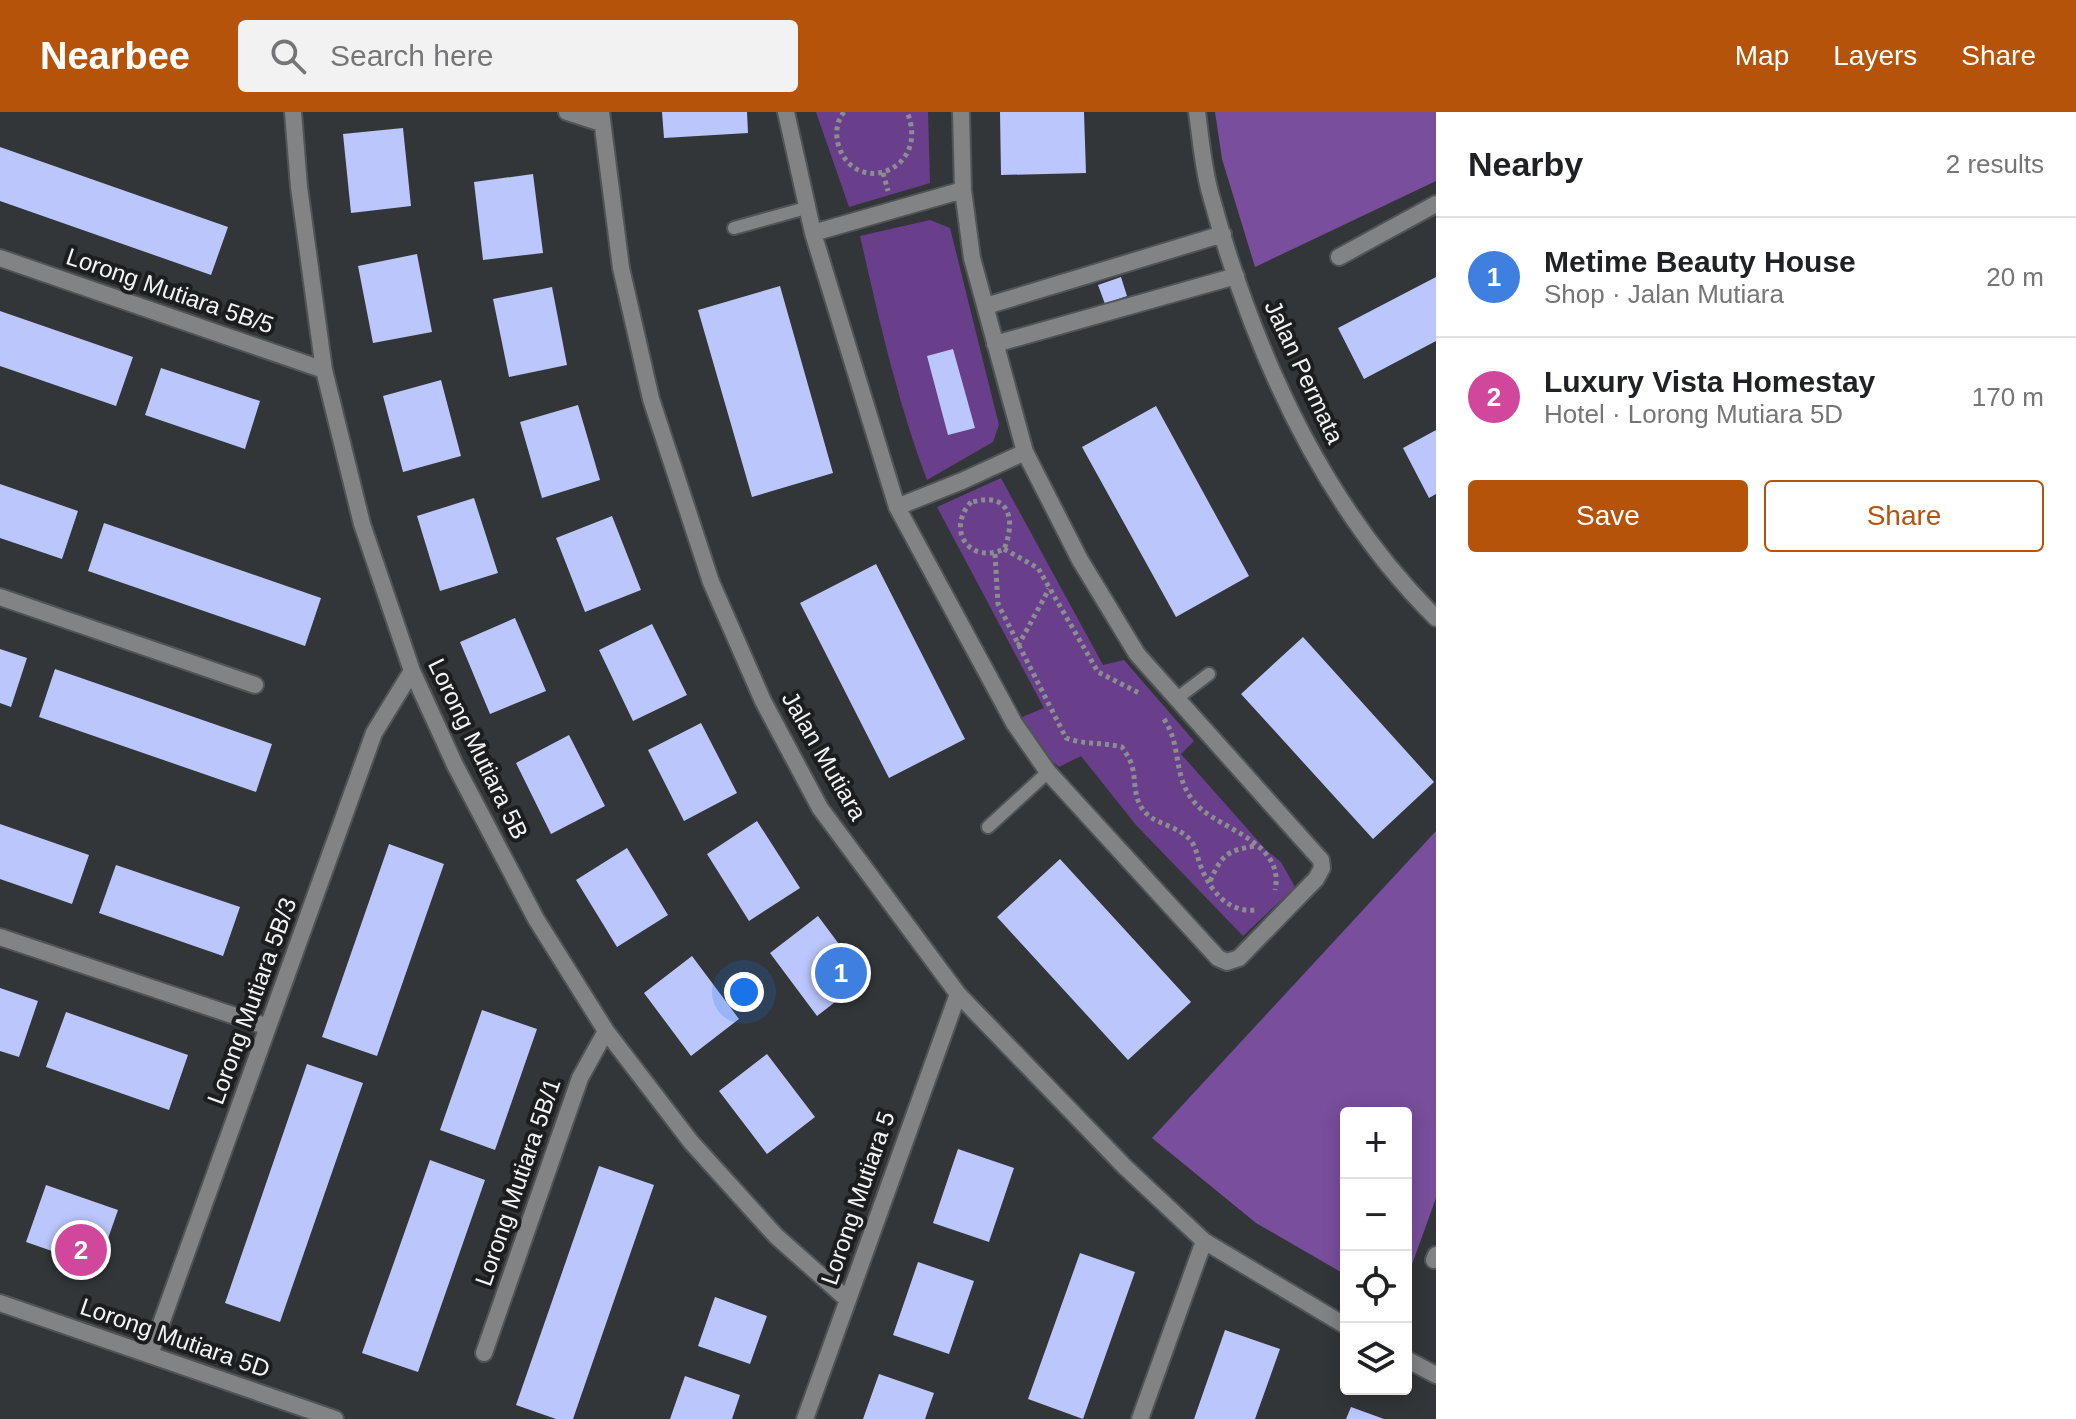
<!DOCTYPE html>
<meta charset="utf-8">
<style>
:root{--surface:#fff;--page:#f2f2f2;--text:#202124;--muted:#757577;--line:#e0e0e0;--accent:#b45309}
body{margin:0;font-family:Arial,sans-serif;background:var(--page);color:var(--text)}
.controls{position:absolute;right:24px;bottom:24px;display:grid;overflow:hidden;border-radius:8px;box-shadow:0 4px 20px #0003}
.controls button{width:72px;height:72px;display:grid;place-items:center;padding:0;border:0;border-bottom:2px solid var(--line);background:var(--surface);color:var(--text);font:40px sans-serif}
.you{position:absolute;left:744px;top:880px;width:28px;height:28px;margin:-20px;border:6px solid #fff;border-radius:50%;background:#1a73e8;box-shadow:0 0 0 12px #1a73e833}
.badge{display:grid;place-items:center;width:52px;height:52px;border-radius:50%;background:var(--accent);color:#fff;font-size:26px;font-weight:700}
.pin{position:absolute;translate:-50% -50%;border:4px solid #fff;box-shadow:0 2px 8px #0006}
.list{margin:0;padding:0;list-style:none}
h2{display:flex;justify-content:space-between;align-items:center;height:104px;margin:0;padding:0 32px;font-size:34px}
h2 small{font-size:26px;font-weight:400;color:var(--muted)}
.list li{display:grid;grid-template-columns:52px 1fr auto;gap:24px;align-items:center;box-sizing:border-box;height:120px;padding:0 32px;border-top:2px solid var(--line)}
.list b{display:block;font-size:30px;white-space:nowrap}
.list p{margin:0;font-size:26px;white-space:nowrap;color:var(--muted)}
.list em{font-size:26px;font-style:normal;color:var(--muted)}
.actions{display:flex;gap:16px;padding:24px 32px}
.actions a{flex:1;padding:18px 0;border:2px solid var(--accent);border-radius:8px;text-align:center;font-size:28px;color:var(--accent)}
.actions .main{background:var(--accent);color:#fff}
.icon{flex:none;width:44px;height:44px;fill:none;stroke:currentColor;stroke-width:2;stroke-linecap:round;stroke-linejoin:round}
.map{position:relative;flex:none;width:1436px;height:1307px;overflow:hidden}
header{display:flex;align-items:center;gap:48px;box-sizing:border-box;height:112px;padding:0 40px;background:var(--accent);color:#fff}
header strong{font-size:38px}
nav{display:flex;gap:44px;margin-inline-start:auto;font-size:28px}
.search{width:560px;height:72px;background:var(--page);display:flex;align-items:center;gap:20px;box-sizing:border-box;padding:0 28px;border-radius:8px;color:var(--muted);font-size:30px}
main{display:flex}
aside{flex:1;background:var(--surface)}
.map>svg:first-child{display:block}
</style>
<header>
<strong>Nearbee</strong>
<div class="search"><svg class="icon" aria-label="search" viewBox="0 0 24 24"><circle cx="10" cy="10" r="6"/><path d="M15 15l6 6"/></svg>Search here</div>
<nav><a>Map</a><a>Layers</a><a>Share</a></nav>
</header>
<main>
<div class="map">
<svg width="1436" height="1307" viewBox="0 0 1436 1307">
<rect width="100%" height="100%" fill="#323638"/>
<!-- green -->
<path fill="#693f8b" d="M816 0H928L930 71 849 95Z
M930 108 950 116 999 313 993 330 927 368C897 289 879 207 860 124Z
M1001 366 1103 553 1124 548 1194 629 1181 642 1267 739 1281 750 1295 775 1243 824 1136 713 1081 644 1059 655 1038 636 1022 605 1044 596 937 395Z"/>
<!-- forest -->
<path fill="#794e9d" d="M1215 0H1436V69L1255 155 1222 47Z
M1436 719V1086L1406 1169V1001H1346V1163L1256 1111 1152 1026Z"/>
<!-- building -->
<path fill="#bac6fc" d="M662 0H747L748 21 664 26Z
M1000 0H1084L1086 61 1001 63Z
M403 16 411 94 351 101 343 22Z
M0 35 228 115 211 163 0 89Z
M533 62 543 141 483 148 474 70Z
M417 142 432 220 373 231 358 154Z
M1121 165 1127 184 1105 192 1098 173Z
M1436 165V229L1364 267 1338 216Z
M780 174 833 361 752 385 698 198Z
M552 175 567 253 509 265 493 187Z
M0 199 133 245 116 294 0 254Z
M953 237 975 316 948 323 927 244Z
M161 256 260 289 245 337 145 303Z
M441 268 461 344 403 360 383 284Z
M578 293 600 368 542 386 520 310Z
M1156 294 1249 464 1176 505 1082 335Z
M1436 318V382L1429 386 1403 336Z
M0 372 78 399 62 447 0 426Z
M474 386 498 461 440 479 417 404Z
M612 404 641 478 585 500 556 426Z
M104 411 321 486 305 534 88 459Z
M876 452 965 627 889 666 800 491Z
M515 506 546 579 490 602 460 530Z
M652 512 687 583 633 609 599 538Z
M1303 525 1434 670 1373 727 1241 582Z
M0 537 27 546 11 595 0 591Z
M55 557 272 632 256 680 39 605Z
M701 611 737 681 684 709 648 638Z
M569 623 605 694 551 722 516 651Z
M757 709 800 776 749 809 707 742Z
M0 712 89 743 72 792 0 767Z
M389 732 444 752 377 944 322 925Z
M627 736 668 803 617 835 576 768Z
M1060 747 1191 890 1128 948 997 805Z
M116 753 240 795 223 844 99 801Z
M818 804 865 867 817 904 770 841Z
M692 844 739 907 691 944 644 881Z
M0 876 38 889 19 945 0 939Z
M482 898 537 917 495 1038 440 1018Z
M66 900 188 943 169 998 46 955Z
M767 942 815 1005 767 1042 719 979Z
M307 952 363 971 280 1210 225 1191Z
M958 1037 1014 1056 989 1130 933 1111Z
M430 1048 485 1068 418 1260 362 1241Z
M599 1054 654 1073 573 1307H556L516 1293Z
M46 1073 118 1098 98 1155 26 1130Z
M1080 1141 1135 1160 1083 1307 1028 1287Z
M918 1150 974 1169 949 1242 893 1223Z
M715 1185 767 1204 750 1252 698 1234Z
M1225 1218 1280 1237 1255 1307H1194Z
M879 1262 934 1281 925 1307H863Z
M685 1264 740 1283 732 1307H670Z
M1351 1295 1384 1307H1346Z"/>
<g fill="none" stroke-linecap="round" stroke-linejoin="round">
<defs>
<path id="service" d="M734 116 806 96
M1176 587 1209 562
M988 715 1048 660"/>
<path id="minor" d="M293 0 299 75 324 258 362 412 412 559 455 653 536 807 606 919 691 1030 776 1124 848 1188
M567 0 601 11
M601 0 621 156 651 287 711 470 763 589 820 696 958 882 1125 1055 1204 1129 1346 1214
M786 0 813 121 897 395 1014 611 1048 660 1218 846 1227 850 1239 846 1316 767 1322 756 1321 748 1137 542 1080 448 1025 340 972 146 963 78 961 0
M1197 0C1201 28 1203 57 1211 84 1253 238 1322 393 1436 506
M813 121 963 78
M1339 145 1436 92
M0 146 324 258
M986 194 1223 122
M995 232 1236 164
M897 395 962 369 1025 340
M0 485 255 573
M0 825 268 915
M1434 1148 1436 1143
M0 1191 335 1307
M484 1241 580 966 606 919
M150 1242 374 621 412 559
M1406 1247 1436 1263
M805 1307 958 882
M1140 1307 1204 1129"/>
</defs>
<!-- service casing -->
<use href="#service" stroke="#515456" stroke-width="16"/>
<!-- minor casing -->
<use href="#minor" stroke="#515456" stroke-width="20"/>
<!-- path -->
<path stroke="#8a8e90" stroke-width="5" stroke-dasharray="4 4" stroke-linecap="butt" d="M844 0C836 10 835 23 839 35 857 86 931 57 907 0
M883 61 888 79
M971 390C945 419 971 453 1004 437 1016 409 1010 379 973 390
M1004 437 1038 456 1098 560 1141 582
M995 442 998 492 1066 626C1085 633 1102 630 1122 635 1125 640 1129 645 1131 651 1136 664 1133 680 1140 693 1150 712 1170 711 1185 723 1197 732 1196 743 1201 755 1210 778 1228 801 1255 798
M1018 534 1049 477
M1164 607C1184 637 1170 669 1201 697 1227 719 1285 733 1275 778
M1210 769C1222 743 1227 738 1256 734"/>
<!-- service -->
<use href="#service" stroke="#818384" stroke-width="12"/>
<!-- minor -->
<use href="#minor" stroke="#818384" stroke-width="16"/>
</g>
<g text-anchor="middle" stroke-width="8" stroke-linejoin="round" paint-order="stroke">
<!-- street labels -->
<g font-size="24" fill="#f2f4f6" stroke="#1b1d1e">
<text transform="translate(170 179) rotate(19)" y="8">Lorong Mutiara 5B/5</text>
<text transform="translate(1304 260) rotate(65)" y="8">Jalan Permata</text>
<text transform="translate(478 637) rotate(64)" y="8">Lorong Mutiara 5B</text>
<text transform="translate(824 644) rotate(60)" y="8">Jalan Mutiara</text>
<text transform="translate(252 889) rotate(-70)" y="8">Lorong Mutiara 5B/3</text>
<text transform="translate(518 1070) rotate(-71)" y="8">Lorong Mutiara 5B/1</text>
<text transform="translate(858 1086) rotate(-71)" y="8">Lorong Mutiara 5</text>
<text transform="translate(175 1226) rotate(19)" y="8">Lorong Mutiara 5D</text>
</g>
</g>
</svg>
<div class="controls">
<button>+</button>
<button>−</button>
<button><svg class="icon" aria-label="locate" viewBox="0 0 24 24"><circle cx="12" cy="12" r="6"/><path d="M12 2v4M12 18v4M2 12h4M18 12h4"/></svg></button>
<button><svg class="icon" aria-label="layers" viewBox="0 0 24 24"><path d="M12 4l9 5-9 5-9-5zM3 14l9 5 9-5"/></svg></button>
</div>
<div class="you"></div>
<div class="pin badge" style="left:841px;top:861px;background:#3f7fe0">1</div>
<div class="pin badge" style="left:81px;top:1138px;background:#d1479c">2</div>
</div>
<aside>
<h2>Nearby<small>2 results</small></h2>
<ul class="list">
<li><span class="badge" style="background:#3f7fe0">1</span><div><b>Metime Beauty House</b><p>Shop · Jalan Mutiara</p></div><em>20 m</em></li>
<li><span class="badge" style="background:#d1479c">2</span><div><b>Luxury Vista Homestay</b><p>Hotel · Lorong Mutiara 5D</p></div><em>170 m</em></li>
</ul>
<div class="actions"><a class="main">Save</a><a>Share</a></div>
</aside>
</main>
